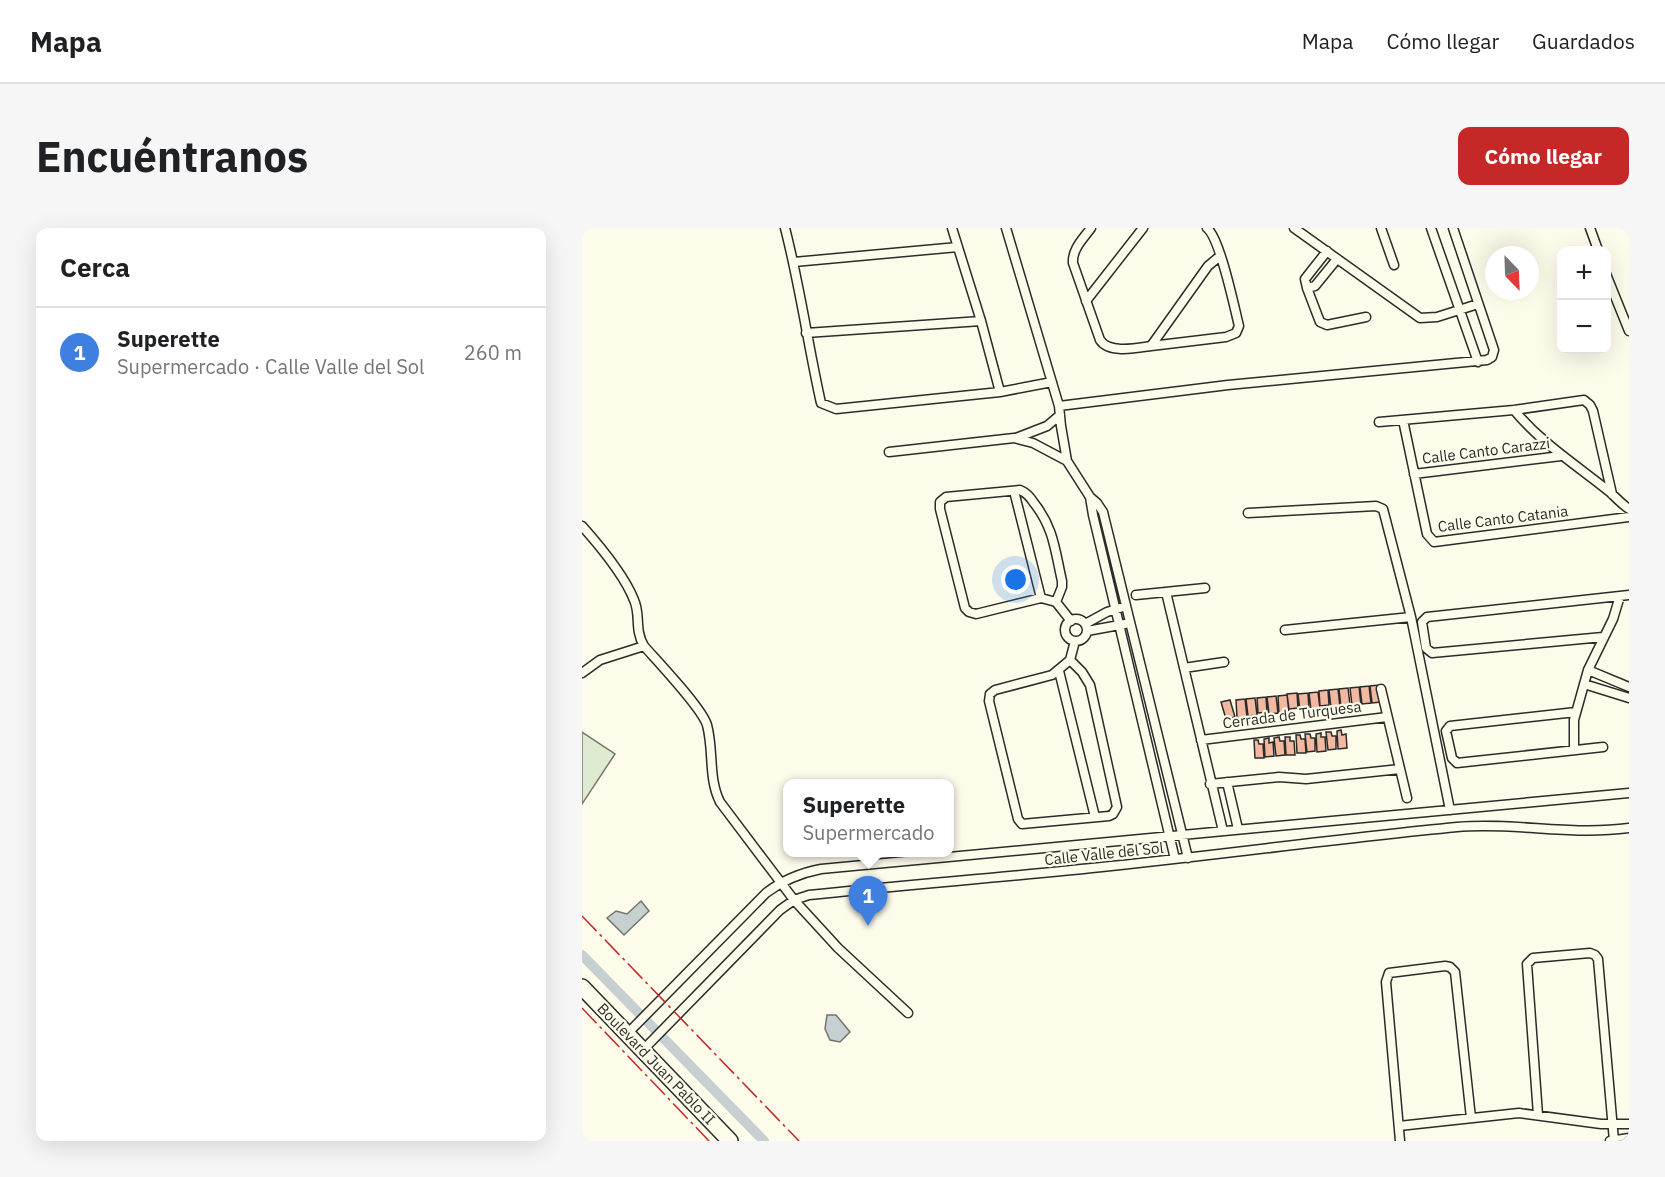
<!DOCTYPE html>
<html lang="es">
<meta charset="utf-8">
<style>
:root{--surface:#fff;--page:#f6f6f6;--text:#202124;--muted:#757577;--line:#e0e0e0;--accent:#c62828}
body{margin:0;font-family:"IBM Plex Sans",sans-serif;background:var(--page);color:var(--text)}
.controls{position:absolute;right:18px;top:18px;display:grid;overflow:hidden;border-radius:12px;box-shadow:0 6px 24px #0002}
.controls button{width:54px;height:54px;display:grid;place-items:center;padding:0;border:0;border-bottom:2px solid var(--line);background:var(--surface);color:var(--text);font:30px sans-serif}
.compass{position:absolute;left:903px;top:18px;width:54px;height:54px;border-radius:50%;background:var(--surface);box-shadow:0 6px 24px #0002;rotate:157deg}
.you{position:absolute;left:434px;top:352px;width:21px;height:21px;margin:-15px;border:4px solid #fff;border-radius:50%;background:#1a73e8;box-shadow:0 0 0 9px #1a73e833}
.badge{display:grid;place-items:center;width:39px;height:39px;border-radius:50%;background:var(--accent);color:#fff;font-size:20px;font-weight:700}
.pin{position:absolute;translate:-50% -50px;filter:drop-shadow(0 2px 3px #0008)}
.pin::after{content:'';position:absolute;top:32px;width:21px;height:18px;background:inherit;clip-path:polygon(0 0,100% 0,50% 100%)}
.popup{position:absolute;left:201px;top:551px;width:171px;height:78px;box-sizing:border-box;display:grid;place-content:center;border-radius:12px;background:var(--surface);filter:drop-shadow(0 2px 4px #0005);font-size:20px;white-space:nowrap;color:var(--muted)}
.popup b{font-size:22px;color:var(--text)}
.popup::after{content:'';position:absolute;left:50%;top:100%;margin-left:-12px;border:12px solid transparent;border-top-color:var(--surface)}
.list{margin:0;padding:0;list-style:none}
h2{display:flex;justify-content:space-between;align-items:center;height:78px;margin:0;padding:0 24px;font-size:26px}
h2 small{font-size:20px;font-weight:400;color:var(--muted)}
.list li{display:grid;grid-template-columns:39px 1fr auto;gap:18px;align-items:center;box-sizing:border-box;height:90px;padding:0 24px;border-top:2px solid var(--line)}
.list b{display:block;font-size:22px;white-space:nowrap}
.list p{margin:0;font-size:20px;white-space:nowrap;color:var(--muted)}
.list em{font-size:20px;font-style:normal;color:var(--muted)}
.map{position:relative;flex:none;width:1047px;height:913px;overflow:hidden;border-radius:12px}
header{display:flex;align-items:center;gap:36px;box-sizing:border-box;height:84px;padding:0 30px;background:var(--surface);border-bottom:2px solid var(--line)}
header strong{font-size:28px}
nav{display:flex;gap:33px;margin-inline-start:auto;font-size:21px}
.intro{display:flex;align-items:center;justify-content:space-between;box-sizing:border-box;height:144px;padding:0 36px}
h1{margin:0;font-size:42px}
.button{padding:15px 27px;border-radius:12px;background:var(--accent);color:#fff;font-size:21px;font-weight:700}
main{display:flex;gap:36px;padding:0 36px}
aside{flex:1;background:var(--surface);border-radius:12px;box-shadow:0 6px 24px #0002}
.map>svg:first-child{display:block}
</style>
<header>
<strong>Mapa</strong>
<nav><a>Mapa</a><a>Cómo llegar</a><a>Guardados</a></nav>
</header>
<div class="intro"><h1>Encuéntranos</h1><a class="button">Cómo llegar</a></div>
<main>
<aside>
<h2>Cerca<small></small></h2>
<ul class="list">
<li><span class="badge" style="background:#3f7fe0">1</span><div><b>Superette</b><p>Supermercado · Calle Valle del Sol</p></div><em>260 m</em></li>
</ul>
</aside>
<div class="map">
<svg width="1047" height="913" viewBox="0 0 1047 913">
<rect width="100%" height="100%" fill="#fdfbea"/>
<!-- green -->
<path fill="#deebd1" stroke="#74746e" stroke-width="1.5" d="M0 504 33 526 0 576Z"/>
<!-- water -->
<path fill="#c7d0d0" stroke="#74746e" stroke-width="1.5" d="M59 673 67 683 42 707 25 690 34 683 45 686Z
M245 787H254L268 804 258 814 248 812 243 801Z"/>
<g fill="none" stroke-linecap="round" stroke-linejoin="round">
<!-- canal -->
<path stroke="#c7d0d0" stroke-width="10" d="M0 727 182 913"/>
</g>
<!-- building -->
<path fill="#f2b8a0" stroke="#2b2b2b" stroke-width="1.5" d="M797 457 799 474 790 475 788 458Z
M787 458 789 475 780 476 778 459Z
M777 459 779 477H770L768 460Z
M766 460 768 477 759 479 757 461Z
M756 461 758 479 749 480 747 462Z
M746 462 747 477 738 478 737 463Z
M736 464 738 481 729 482 727 465Z
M715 465 716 480 707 481 705 466Z
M726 465 727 482 718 483 716 466Z
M705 467 707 485 697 486 696 468Z
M694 468 696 485 687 486 685 469Z
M684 469 685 484 676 485 675 470Z
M673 470 675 487 666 488 664 471Z
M663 471 665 489 655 490 654 472Z
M648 472 653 489 644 491 639 474Z
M759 502 760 507 764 506 765 520 756 521 755 503Z
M744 504H749L750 508H754V521L746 522Z
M739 505V509H743L744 523 735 524 734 506Z
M723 506H728L729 510H733V523L725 524Z
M714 507H718L719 511H723L724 525H715Z
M697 509 698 513H702L703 527 694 528 692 510Z
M703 509H708V513H712L713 527H704Z
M687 510V515L691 514 692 528 683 529 682 511Z
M672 512H676L677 516H681L682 530H673Z"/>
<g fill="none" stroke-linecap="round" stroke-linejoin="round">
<defs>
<path id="street" d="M203 0C218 58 226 117 239 175L254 181 418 164 470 154
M370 0 399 93 418 164
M424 0 477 178
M509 0C501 11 490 21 491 35L518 112C527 126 555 120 569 118L626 38 638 28
M712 0 838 90 855 89 896 76
M799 0 812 37
M849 0 896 134
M1008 0 1016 22
M745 23 723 51 725 60 738 94 745 97 784 89
M212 34 376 19
M1024 46 1047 103
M725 60 733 58 755 31
M504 73 561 0
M224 105 399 93
M569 118 644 109 654 105 657 98C652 78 638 10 625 0
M932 182C960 216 996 238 1029 265 1035 271 1041 277 1047 281
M821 192 845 306 852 314 1047 289
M797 194 932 182 1002 172 1008 177 1011 183 1030 266
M434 210 465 198 478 187
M307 224 432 210 451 215 485 233 508 269 515 275 521 284 606 630
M485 233 479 198 477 178 646 157 905 132 910 129 912 122 871 0
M832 246 979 228
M432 263 459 370
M508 269 511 287 593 631
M666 285 794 278 801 281 829 389 868 582
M0 298C16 316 43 349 52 372 59 387 52 401 62 418 76 434 120 480 125 497 132 523 126 550 138 574L212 672 256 720 326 785
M584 364 641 603
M554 367 623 360
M474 374 480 359V353C473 323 472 300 452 275 448 269 445 265 438 262L364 269 358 274V281L383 380 387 384 394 386 459 370 474 374 489 393
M483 402a11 11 0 1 1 22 0a11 11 0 1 1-22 0Z
M503 396 525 384 538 380
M703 402 829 389
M505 403 543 396
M1021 409 850 425 844 420 840 394 845 389 1047 367
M488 432 500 444 508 457 535 579 531 586 527 588 440 596 436 591 407 473 408 466 413 462 470 447 488 432 493 413
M602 440 642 434
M1006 442 1047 459
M477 443 513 589
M0 445 18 432 62 418
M1002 456 1047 470
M799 461 825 570
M994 484 868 498 864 503 870 530 875 535 1021 519
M619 512 805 489
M992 522V492L1006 442 1031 391 1038 368
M645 554 656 601
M628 556 697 549 724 551 818 541
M45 806 184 665C201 652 218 645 239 641L1047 565
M61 822 198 682 212 672 227 667C328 656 429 649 529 638 645 626 760 610 875 599 934 594 988 608 1047 600
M956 887 945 736 951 730 1008 725 1013 727 1016 731 1032 913
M817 898 937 885 1019 896H1047
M818 913 804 754 807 745 863 738 868 739 873 744 889 890
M1028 913 1047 910"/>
<path id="highway" d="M0 759 148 913"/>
</defs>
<!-- street casing -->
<use href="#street" stroke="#2b2b2b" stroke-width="11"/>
<!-- highway casing -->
<use href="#highway" stroke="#2b2b2b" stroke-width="18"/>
<!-- street -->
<use href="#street" stroke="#fdfbea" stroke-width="8"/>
<!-- highway -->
<use href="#highway" stroke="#fdfbea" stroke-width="15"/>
<!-- power -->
<path stroke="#c62828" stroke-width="1.5" stroke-dasharray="21 4.5 3 4.5" stroke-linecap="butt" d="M0 688 217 913
M0 780 127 913"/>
</g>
<g text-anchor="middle" stroke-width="4.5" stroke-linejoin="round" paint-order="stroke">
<!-- street labels -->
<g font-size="15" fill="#2b2b2b" stroke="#fdfbea">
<text transform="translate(904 223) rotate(-7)" y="5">Calle Canto Carazzi</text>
<text transform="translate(921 291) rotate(-7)" y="5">Calle Canto Catania</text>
<text transform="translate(710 487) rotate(-7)" y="5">Cerrada de Turquesa</text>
<text transform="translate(522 626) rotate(-6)" y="5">Calle Valle del Sol</text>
<text transform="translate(74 836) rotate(46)" y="5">Boulevard Juan Pablo II</text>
</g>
</g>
</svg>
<div class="controls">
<button>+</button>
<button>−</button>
</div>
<svg class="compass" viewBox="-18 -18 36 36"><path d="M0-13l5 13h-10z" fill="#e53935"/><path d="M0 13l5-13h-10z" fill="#757577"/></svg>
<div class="you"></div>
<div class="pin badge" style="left:286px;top:698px;background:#3f7fe0">1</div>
<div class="popup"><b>Superette</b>Supermercado</div>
</div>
</main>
